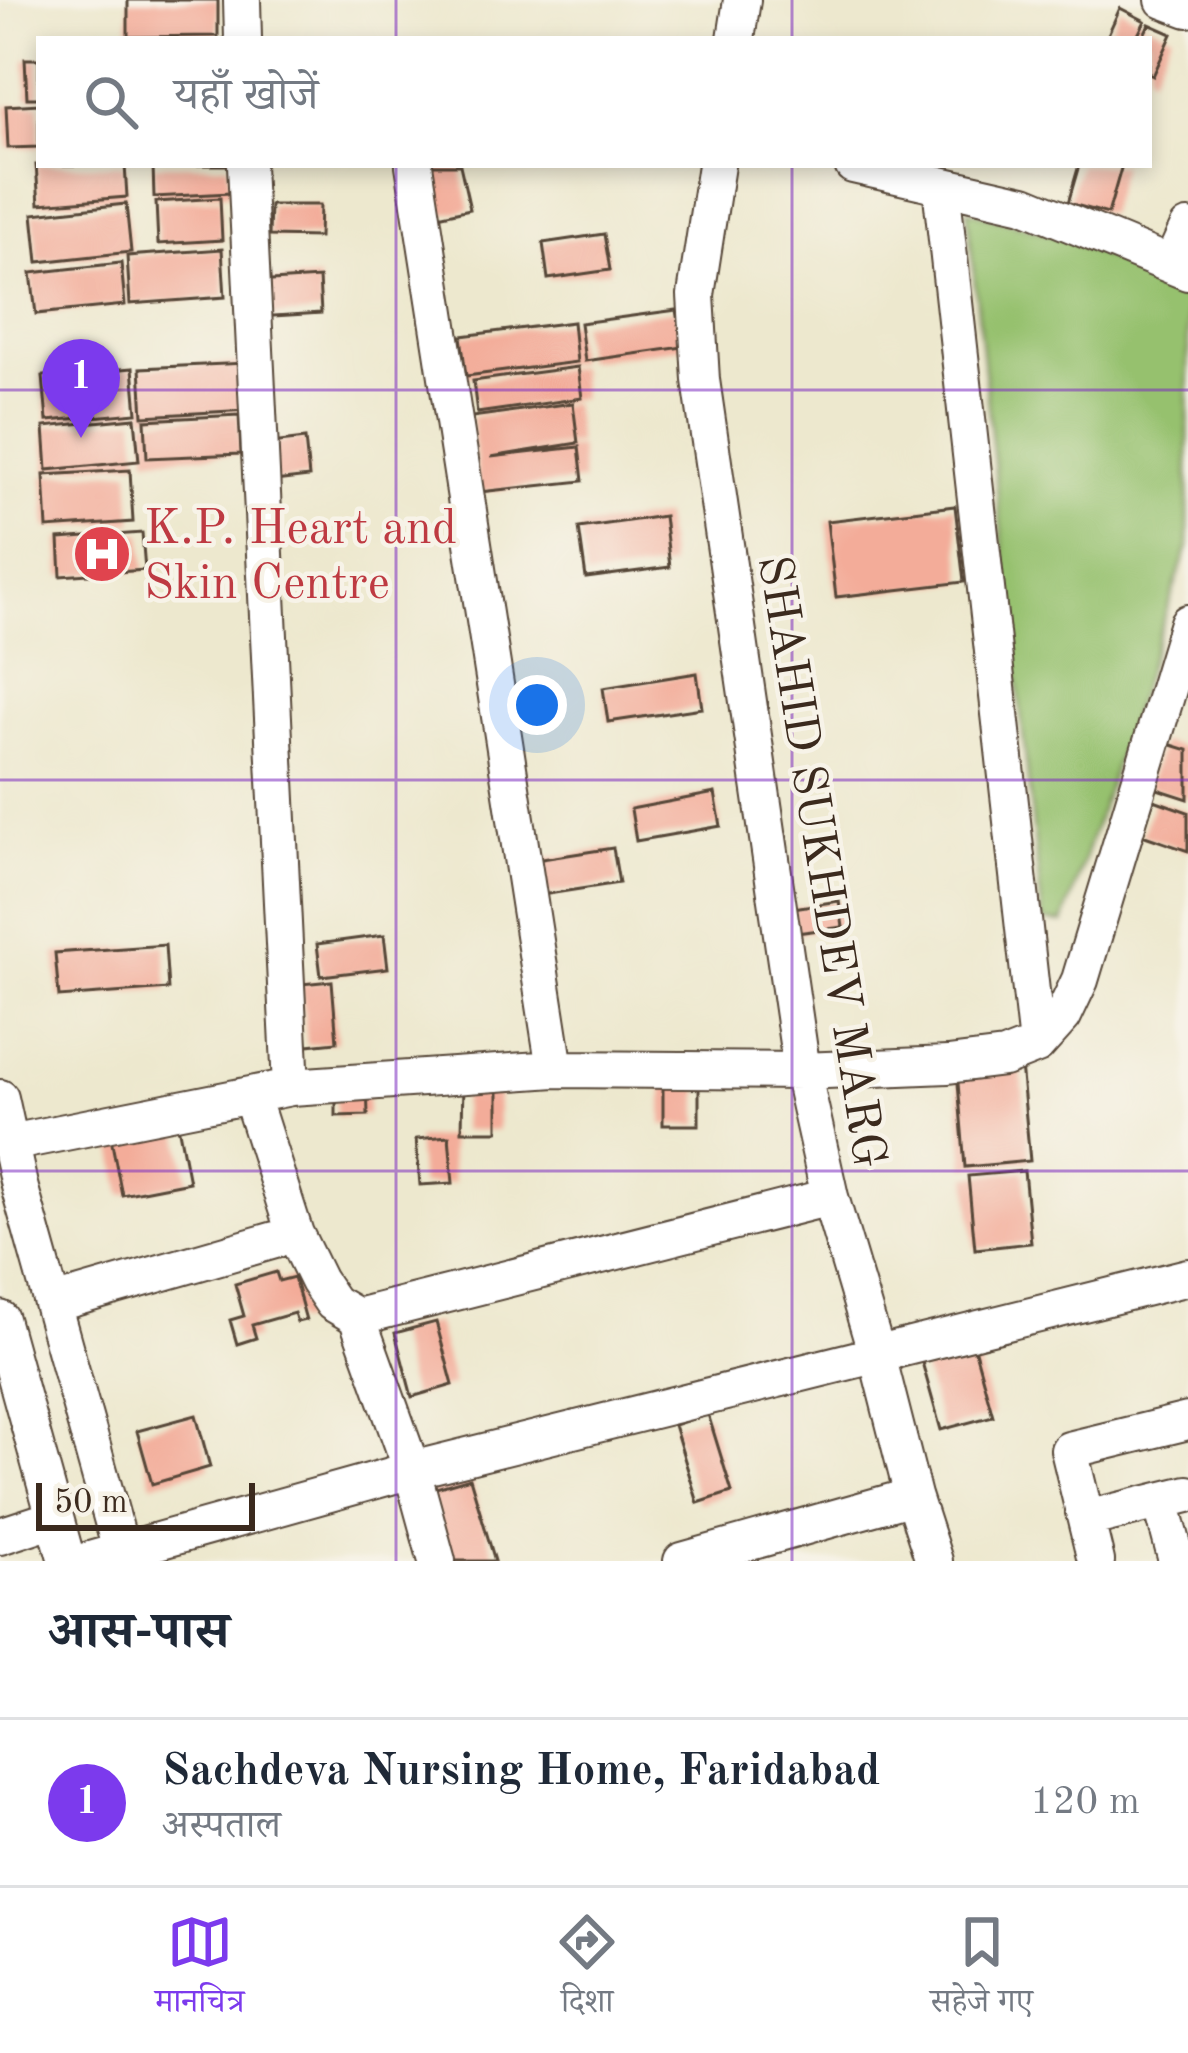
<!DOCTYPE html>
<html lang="hi">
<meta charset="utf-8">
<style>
:root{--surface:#fff;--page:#f6f6f7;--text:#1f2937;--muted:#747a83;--line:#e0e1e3;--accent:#7c3aed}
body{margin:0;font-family:"Old Standard TT","Noto Serif Devanagari",serif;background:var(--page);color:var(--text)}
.scale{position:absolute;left:36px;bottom:30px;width:219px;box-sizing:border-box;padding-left:12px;border:6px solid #3b2a1e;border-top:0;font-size:33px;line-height:42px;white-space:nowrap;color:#3b2a1e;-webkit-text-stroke:9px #f7f3e8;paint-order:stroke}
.you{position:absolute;left:537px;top:705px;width:42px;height:42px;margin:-30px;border:9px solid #fff;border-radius:50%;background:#1a73e8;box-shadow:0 0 0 18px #1a73e833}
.badge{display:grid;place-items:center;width:78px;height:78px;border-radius:50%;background:var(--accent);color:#fff;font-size:39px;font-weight:700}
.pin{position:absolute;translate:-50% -99px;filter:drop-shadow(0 3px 6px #0008)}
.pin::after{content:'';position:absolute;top:63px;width:42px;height:36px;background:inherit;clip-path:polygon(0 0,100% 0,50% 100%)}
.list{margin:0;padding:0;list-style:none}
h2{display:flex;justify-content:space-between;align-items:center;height:156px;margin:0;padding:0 48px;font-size:51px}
h2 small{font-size:39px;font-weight:400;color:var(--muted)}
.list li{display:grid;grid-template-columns:78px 1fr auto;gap:36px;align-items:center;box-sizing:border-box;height:168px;padding:0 48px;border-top:3px solid var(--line)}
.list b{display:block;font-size:45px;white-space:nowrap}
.list p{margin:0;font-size:39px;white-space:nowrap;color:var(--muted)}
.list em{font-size:39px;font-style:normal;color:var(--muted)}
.icon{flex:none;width:66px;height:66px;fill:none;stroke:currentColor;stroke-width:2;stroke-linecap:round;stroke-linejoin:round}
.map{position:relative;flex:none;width:1188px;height:1561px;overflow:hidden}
.search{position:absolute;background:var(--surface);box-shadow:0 6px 18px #0003;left:36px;right:36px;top:36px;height:132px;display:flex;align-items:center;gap:30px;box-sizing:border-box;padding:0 42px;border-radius:0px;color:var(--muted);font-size:45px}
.sheet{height:324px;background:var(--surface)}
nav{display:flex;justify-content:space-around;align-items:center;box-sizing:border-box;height:168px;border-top:3px solid var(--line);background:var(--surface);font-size:33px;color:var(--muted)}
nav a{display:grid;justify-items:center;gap:6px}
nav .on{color:var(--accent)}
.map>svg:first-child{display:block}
</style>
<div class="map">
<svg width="1188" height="1561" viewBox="0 0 1188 1561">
<rect width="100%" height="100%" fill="#f7f3e8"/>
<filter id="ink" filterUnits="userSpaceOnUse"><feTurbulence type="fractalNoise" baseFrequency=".00833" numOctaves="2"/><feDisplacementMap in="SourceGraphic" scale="24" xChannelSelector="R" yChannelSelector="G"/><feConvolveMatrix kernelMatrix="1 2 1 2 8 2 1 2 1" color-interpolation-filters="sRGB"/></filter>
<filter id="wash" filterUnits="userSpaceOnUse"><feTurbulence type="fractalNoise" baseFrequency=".004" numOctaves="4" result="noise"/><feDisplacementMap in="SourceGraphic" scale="48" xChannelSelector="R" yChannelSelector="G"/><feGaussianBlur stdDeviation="2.7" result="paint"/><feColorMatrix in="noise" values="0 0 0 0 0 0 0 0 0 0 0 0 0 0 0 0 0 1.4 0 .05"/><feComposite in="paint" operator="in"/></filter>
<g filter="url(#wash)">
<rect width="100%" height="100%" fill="#ede8ce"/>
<!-- green -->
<path fill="#96c16e" stroke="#687646" stroke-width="3" d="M967 210 1063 238 1168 283 1188 304V546L1063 923 1043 921Z"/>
<g id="blocks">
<!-- building -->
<path fill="#f3ac99" d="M128 0H218V36L128 37Z
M1120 8 1145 21 1136 39H1106Z
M1149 24 1172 34 1153 76 1149 74V39H1142Z
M25 59H39V98H27Z
M39 104V147L8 148 6 106Z
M36 165H125L127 197 39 204Z
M153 165H228L230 193 154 197Z
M434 165H460L470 209 438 216 427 167Z
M1079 165H1122L1108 214 1068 203Z
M220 198 222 240 158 244 156 202Z
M126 204 131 252 38 262 33 214Z
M270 205H320L319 237 269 236Z
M604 234 610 270 548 279 543 243Z
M222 249 225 297 130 304 127 256Z
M121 263 125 305 36 314 31 273Z
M319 278 321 313 258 317 256 282Z
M677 310 683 347 585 361 580 323Z
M573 322 577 362 466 376 461 336Z
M246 363 248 410 143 416 140 368Z
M578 367 582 398 477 413 473 381Z
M133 368 137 413 47 421 43 376Z
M573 403 578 443 491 457 579 447 583 481 479 492 472 417Z
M239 415 241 454 147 458 145 420Z
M135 418 139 461 47 470 44 427Z
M305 439 309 477 274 481 271 443Z
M130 470 133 522 47 528 44 475Z
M955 506 964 582 836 597 827 521Z
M664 516 670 567 586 578 579 528Z
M142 533 145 570 61 576 59 539Z
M697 673 702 708 608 722 603 688Z
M1162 742 1188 750V799L1148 786Z
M715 793 721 826 636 841 631 809Z
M1154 800 1188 812V851L1142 835Z
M613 848 619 883 535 896 529 861Z
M839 901 843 927 796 933 793 908Z
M384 935 388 968 321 976 317 944Z
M165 945 168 989 59 997 55 953Z
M332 981 337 1042 307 1045 301 984Z
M1021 1065 1030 1161 965 1167 957 1071Z
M663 1079H699V1125H663Z
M463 1082H498V1131H462Z
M367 1083 368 1115 336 1116V1084Z
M178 1125 189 1182 122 1195 111 1138Z
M449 1136 453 1183 420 1185 416 1139Z
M1024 1171 1031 1243 975 1249 968 1176Z
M276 1272 279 1281 294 1277 306 1320 297 1322 294 1313 252 1325 256 1338 237 1344 230 1320 244 1316 235 1284Z
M436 1322 453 1385 412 1397 395 1333Z
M972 1340 993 1416 941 1430 920 1355Z
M708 1414 732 1492 698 1503 674 1425Z
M196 1415 210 1467 152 1484 137 1431Z
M470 1478 495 1561H450L429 1490Z"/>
</g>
</g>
<g filter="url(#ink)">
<use href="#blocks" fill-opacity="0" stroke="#564638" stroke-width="3"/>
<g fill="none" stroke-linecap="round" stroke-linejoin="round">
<defs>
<path id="minor" d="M242 0 243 39
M1164 0 1188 9
M736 39 742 0
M246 165 291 1087
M414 165 555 1069
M716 165 696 295 701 380 802 1071 830 1197 877 1355 913 1496 934 1561
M853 165 1024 204 1188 272
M941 186 1037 1045
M1171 265 1188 228
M251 1096 295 1234 318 1281 333 1303 357 1317 412 1470 437 1561
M0 1098 19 1185 124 1561
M10 1143 291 1087 555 1069 802 1071 948 1065 1004 1058 1037 1045 1063 1016 1080 980 1188 623
M53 1304 275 1240
M357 1317 830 1197
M0 1319 67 1561
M1161 1501 1177 1561
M1086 1519 1188 1494
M0 1536 55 1518
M86 1561 412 1470 1188 1277
M682 1561 913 1496
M1096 1561 1069 1450 1188 1421"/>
</defs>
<!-- minor casing -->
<use href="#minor" stroke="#564638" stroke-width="40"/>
<!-- minor -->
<use href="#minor" stroke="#fff" stroke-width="36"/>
</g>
</g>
<!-- grid -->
<path fill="none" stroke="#7b2cbf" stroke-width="3" stroke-opacity="0.55" d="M396 0V39M792 0V39M396 165V1561M792 165V1561M0 390H1188M0 780H1188M0 1171H1188"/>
<!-- icons -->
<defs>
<symbol id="hospital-disc" viewBox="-11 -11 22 22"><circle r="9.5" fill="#e0444e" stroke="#f7f3e8"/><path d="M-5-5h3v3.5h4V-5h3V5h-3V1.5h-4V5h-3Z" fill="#fff"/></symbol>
</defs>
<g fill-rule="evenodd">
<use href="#hospital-disc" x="69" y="521" width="66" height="66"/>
</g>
<g text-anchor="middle" stroke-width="9" stroke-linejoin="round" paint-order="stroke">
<!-- health labels -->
<g font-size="48" fill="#be3a42" stroke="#f7f3e8" text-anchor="start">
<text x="144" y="543">K.P. Heart and<tspan x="144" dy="55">Skin Centre</tspan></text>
</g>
<!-- street labels -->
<g font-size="48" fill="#3b2a1e" stroke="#f7f3e8">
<text transform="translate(824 861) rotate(81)" y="17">SHAHID SUKHDEV MARG</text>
</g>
</g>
</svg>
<div class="scale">50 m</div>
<div class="you"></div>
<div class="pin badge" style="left:81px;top:438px">1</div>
<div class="search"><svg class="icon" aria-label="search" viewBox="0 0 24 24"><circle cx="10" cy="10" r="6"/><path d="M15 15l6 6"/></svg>यहाँ खोजें</div>
</div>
<section class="sheet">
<h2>आस-पास<small></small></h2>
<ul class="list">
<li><span class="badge">1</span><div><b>Sachdeva Nursing Home, Faridabad</b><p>अस्पताल</p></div><em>120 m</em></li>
</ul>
</section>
<nav>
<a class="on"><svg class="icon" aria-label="map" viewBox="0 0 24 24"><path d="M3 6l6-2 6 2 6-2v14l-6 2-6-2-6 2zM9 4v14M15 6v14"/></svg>मानचित्र</a>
<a><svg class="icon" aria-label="directions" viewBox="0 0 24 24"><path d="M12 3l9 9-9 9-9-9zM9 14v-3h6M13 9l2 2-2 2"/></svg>दिशा</a>
<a><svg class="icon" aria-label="saved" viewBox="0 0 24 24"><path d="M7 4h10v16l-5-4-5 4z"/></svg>सहेजे गए</a>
</nav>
